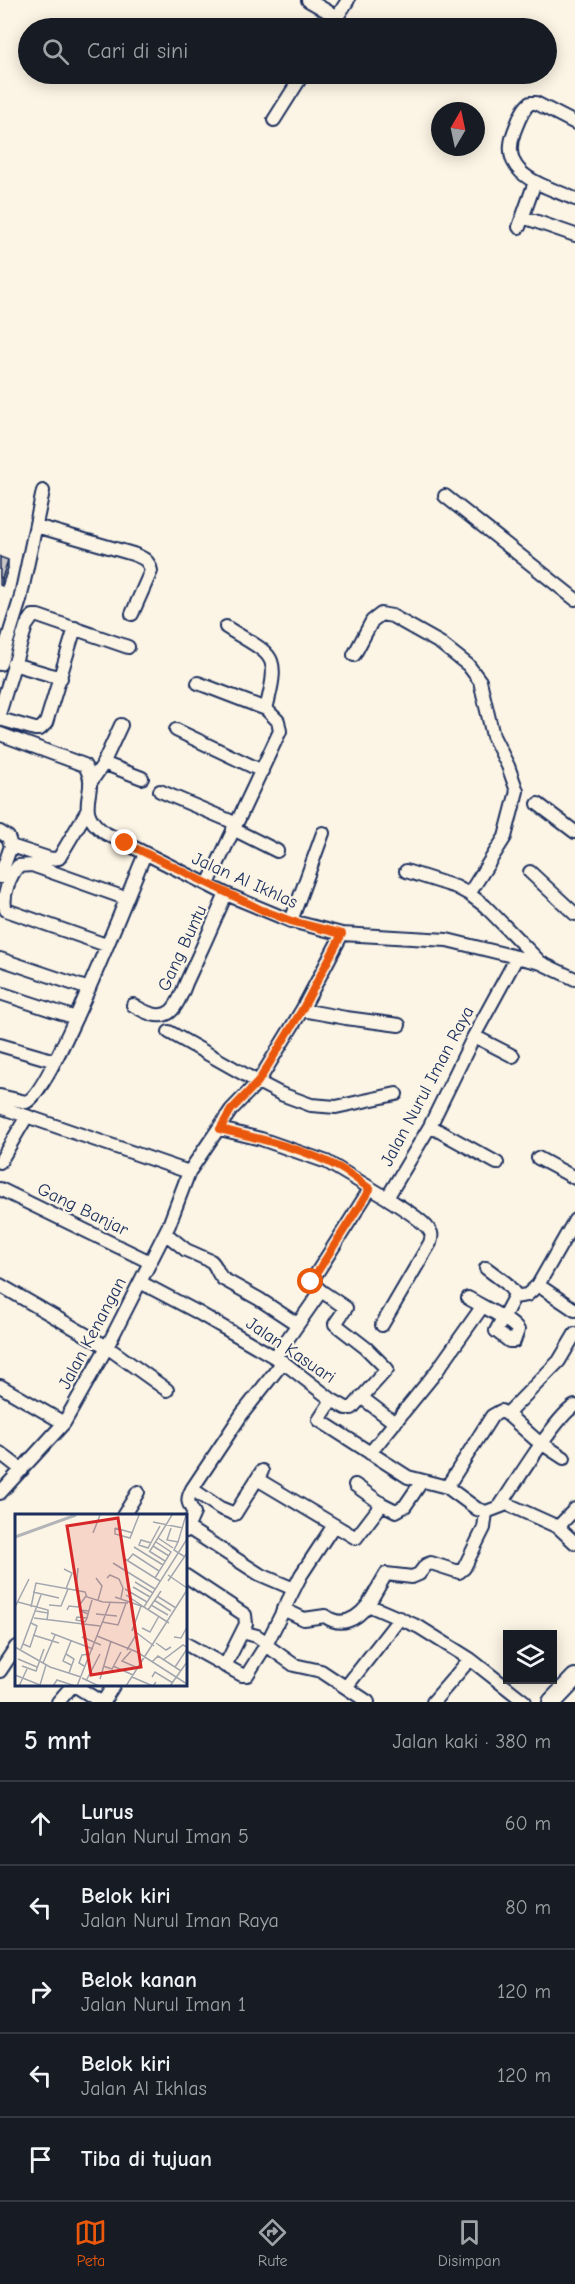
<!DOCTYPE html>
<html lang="id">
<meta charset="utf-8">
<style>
:root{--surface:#171b24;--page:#20242c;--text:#f1f3f6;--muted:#9ea1a6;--line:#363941;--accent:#ea580c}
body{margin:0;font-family:"Comic Neue",sans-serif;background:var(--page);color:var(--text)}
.controls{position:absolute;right:18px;bottom:18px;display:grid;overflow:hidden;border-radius:0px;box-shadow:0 3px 15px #0003}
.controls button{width:54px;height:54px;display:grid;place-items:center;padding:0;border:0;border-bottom:2px solid var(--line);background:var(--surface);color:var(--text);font:30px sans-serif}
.compass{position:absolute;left:431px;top:102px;width:54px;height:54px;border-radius:50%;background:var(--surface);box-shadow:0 3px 15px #0003;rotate:9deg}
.stop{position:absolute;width:18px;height:18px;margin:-14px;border:4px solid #ea580c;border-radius:50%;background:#fff}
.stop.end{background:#ea580c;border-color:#fff;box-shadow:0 2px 6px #0008}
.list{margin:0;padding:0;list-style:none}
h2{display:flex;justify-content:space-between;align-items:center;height:78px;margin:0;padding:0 24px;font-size:26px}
h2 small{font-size:20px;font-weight:400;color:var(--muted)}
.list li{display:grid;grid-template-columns:39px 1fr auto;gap:18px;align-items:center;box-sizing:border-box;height:84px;padding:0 24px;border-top:2px solid var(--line)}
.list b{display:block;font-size:22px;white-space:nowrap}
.list p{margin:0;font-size:20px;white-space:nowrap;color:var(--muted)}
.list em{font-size:20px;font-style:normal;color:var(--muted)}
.icon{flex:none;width:33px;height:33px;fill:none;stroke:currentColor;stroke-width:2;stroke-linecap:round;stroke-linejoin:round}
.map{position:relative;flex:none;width:575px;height:1702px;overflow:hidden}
.search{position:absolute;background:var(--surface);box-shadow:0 3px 15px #0003;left:18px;right:18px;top:18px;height:66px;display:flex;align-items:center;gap:15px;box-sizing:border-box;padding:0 21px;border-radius:33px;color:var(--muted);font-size:22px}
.sheet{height:498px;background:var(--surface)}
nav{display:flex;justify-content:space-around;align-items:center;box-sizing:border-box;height:84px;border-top:2px solid var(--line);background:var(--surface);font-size:16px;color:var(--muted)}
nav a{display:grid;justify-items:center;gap:3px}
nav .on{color:var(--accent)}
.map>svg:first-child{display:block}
</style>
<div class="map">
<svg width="575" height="1702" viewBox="0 0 575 1702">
<rect width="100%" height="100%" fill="#fcf5e5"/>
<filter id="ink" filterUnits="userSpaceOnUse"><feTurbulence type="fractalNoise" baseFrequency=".0167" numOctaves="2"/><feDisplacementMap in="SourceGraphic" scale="12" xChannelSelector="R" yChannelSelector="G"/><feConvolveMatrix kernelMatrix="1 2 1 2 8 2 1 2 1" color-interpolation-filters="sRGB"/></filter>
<g filter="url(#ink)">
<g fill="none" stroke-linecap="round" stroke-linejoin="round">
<defs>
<path id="minor" d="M308 0 337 17
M330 28 348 0
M274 120 303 74
M575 123 536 103H530C522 109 518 122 514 132 498 176 544 185 575 199
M523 217 575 235
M519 227 535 182
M445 496 575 599
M36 526 133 554C143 558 149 560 151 571L132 614
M354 655 372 621 381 614 392 616 440 643 468 665 480 681 493 736 508 766 517 791 505 837 469 894
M0 664 20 600 43 491
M13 664 61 678
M198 683 266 709
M0 711 26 626 33 616H38L128 647
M0 719 35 729H40L46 723 75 628
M176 730 262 771
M0 734 84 765C103 791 69 807 105 833L226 894 291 921 342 934 447 940 541 963
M103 763 142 778
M90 783 102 766 121 725
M160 791 235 823
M538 804 575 832
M233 829 277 851
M0 832 8 837 11 846
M11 846 51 859 59 858 87 811
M406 871 456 887 469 894 485 906 541 963 575 979
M530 872 575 914
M0 877 11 846
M208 884 280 731 278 721 266 709C281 651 273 657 226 627
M291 921 323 833
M106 945 6 910C1 897 10 876 18 866L32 865 125 898
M0 959 89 989
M0 993 76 1018
M133 1005C143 1011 160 1021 171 1011 178 1005 183 991 186 983 200 953 213 924 226 894
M302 1010 346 1018 399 1025
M169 1032 258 1082 281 1094 311 1105 336 1107 396 1094
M474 1036 513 1056
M0 1045 55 1061
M0 1096 26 1102C51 1094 129 890 145 854
M0 1107 189 1172
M430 1126 497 1163
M220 1129 261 1139 327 1162 387 1198 430 1126 474 1036 517 957
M538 1158 575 1178
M0 1162 27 1116
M0 1189 150 1262
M165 1233 186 1250 211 1261C217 1266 217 1274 223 1279L259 1299 297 1324
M486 1268 506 1283 516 1295
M140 1282 197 1312 283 1362 332 1400 319 1420 408 1477 447 1487 477 1509 486 1512 507 1504 558 1527 575 1543
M0 1285 107 1347 167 1390
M538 1285 575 1220
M468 1298C483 1307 508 1318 518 1330L514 1341H509L496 1331 514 1297 527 1295 538 1285 575 1310
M382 1325 430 1243C431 1240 432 1236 431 1233 426 1221 397 1205 387 1198
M275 1357 321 1291
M0 1386 64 1423
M361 1397 395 1423
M332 1400 346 1408H352L387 1369 366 1348 335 1324 346 1308 321 1291 311 1282 370 1189
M507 1414 535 1439 564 1458
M0 1453 22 1470
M370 1453 436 1372 482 1307
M257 1479 356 1538 382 1504
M355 1485 382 1504 396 1511 405 1506 422 1481
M447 1487 492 1416 501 1411 507 1414 559 1361 575 1334
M192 1489 220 1508 235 1514 262 1471
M0 1493 64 1423 107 1347 169 1225 189 1172 231 1110 258 1082 302 1010 342 934
M500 1506C513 1487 558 1413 575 1406
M486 1512 484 1528 464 1568 459 1572 431 1563 426 1565 419 1574 412 1577 386 1574 368 1605 419 1627 470 1659 525 1702
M123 1516 138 1492
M558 1527 575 1509
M188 1528 259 1574 294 1589
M186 1531 194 1513C188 1503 186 1500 192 1489L242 1414 283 1362
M186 1576 245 1615 246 1624 225 1666
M283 1609 304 1619 325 1616C341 1628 356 1620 368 1605
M242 1632 257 1636 267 1643
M186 1644 242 1675H247L266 1645 301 1575 334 1525
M266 1645 294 1665 321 1671 368 1702
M0 1671 16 1647
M346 1687 400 1618
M58 1702 71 1687H77L101 1702
M103 1702 113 1686
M433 1702 470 1659"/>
<path id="primary" d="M552 1702 575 1678"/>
</defs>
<!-- minor casing -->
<use href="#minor" stroke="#1b2f5e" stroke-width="16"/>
<!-- primary casing -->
<use href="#primary" stroke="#1b2f5e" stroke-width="22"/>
<!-- minor -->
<use href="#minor" stroke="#fcf5e5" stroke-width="12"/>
<!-- primary -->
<use href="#primary" stroke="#fcf5e5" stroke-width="18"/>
</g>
<!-- wall -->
<path fill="#acabaa" stroke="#1b2f5e" stroke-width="1.5" d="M0 557 8 568 2 586 0 585Z"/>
<!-- shaded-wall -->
<path fill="#8c8b8b" stroke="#1b2f5e" stroke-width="1.5" d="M8 560V568L2 586V578Z"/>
<!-- building -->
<path fill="#c8c7c6" stroke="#1b2f5e" stroke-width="1.5" d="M0 557 8 560 2 578 0 577Z"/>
</g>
<g fill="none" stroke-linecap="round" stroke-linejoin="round" filter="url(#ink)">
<!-- route -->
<path stroke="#ea580c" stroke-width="8" d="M125 843 262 910 291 921 342 934 302 1010 258 1082 231 1110 220 1129C260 1139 303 1148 340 1168 351 1174 360 1182 370 1189L311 1282"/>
</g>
<g text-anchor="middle" stroke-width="4.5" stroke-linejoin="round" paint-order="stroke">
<!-- street labels -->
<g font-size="18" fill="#1b2f5e" stroke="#fcf5e5">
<text transform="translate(245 880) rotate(24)" y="6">Jalan Al Ikhlas</text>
<text transform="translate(182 948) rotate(-65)" y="6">Gang Buntu</text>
<text transform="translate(427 1086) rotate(-62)" y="6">Jalan Nurul Iman Raya</text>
<text transform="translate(83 1209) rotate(26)" y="6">Gang Banjar</text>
<text transform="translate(92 1333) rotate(-62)" y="6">Jalan Kenangan</text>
<text transform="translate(291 1350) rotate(34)" y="6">Jalan Kasuari</text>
</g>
</g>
<!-- overview -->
<g transform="translate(15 1514)">
<rect width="172" height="172" fill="#fcf5e5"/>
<path fill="none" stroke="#b2b4b8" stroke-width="3" d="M0 23 61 1"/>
<path fill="none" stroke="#a2a6af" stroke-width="1.5" d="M138 8 168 14M100 14V20L115 24 124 1M100 14 118 19M156 14 152 26 163 28 171 1M78 19 85 1M143 24 158 34M163 28 159 36 170 43M136 29 126 26 124 31 133 34 145 12M138 32 154 42M119 33 148 51M134 37 150 47M135 37 157 1M110 45 145 67M112 47 118 40 144 57M98 49 140 75M49 55 57 59 51 75M153 61 172 74M81 64 87 72 83 86M92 64 95 61 104 65 108 74 106 84M140 64 156 38 141 28M153 67 172 39M120 68 138 79M118 73 135 83M110 75 132 88M61 76 63 54M18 78 44 84M111 81 129 93 172 25M142 82 161 94M100 83 129 93 154 109M139 86 156 97M3 88 33 96V99M34 91 46 92 53 75M136 91 153 101M0 93 14 65M16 93 21 69 70 78 72 83 88 88 113 89M52 96 54 92 63 93 71 82M133 96 146 77M21 97 33 99 32 106M73 100 64 96 74 97M81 100 102 102M19 104 85 112M72 104 62 103 61 106 70 108 72 104 73 100 77 86M87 108 103 111 111 89M127 114 135 118 144 102M117 117 126 92M36 119 78 135M18 121 44 129M82 122 122 138 172 170M67 123 86 131M159 123 166 124 172 113M56 127 48 147 56 151M141 129 151 136 156 133M8 130 15 133 22 112 16 109M0 133 35 153 66 163M6 135 26 81M112 136 122 119 139 132M116 137 107 147 123 154M51 140 59 145 54 159M3 145 22 153M148 146 168 131 172 133M137 148 143 142 166 157M28 149 40 121M7 152 21 157 29 135M69 152 64 149 67 141 75 140M88 152 97 155 106 138M98 152 118 161M160 153 172 135M0 161 25 171 31 151M117 163 138 172 141 168M137 163 140 158 158 169M67 164 84 172M85 165 96 127M71 167 85 140M4 172 12 155M38 172 42 166 60 172M62 172 95 89M111 172 172 76M155 172 172 148"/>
<path fill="#d62828" fill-opacity="0.15" stroke="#d62828" stroke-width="3" d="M103 4 126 153 76 161 52 12Z"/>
<rect width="172" height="172" fill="none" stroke="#1b2f5e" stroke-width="3"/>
</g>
</svg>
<div class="controls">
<button><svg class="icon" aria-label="layers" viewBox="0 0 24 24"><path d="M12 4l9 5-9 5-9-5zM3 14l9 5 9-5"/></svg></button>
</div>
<svg class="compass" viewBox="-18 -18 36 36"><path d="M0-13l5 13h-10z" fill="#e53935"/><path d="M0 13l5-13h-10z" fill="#9ea1a6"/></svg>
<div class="stop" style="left:311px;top:1282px"></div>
<div class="stop end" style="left:125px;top:843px"></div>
<div class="search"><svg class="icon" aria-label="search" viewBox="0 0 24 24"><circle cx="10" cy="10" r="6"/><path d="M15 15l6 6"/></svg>Cari di sini</div>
</div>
<section class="sheet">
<h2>5 mnt<small>Jalan kaki · 380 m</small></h2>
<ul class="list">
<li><svg class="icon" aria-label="ahead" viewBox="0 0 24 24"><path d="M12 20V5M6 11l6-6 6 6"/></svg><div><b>Lurus</b><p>Jalan Nurul Iman 5</p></div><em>60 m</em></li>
<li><svg class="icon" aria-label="left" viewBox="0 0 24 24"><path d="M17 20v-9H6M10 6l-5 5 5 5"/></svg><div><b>Belok kiri</b><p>Jalan Nurul Iman Raya</p></div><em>80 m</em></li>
<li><svg class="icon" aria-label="right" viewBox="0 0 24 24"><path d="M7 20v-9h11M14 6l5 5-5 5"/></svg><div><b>Belok kanan</b><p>Jalan Nurul Iman 1</p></div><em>120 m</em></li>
<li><svg class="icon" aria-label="left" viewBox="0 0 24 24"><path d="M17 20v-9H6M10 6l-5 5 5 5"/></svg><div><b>Belok kiri</b><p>Jalan Al Ikhlas</p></div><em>120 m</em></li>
<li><svg class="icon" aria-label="arrive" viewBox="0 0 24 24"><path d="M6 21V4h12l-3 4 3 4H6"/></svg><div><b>Tiba di tujuan</b></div></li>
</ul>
</section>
<nav>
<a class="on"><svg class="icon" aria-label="map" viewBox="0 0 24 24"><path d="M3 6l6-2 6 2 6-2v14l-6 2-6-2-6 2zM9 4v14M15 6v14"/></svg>Peta</a>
<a><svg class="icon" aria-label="directions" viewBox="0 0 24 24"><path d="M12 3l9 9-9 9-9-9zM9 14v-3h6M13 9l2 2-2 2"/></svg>Rute</a>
<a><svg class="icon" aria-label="saved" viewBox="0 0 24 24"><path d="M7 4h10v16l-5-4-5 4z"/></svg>Disimpan</a>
</nav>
